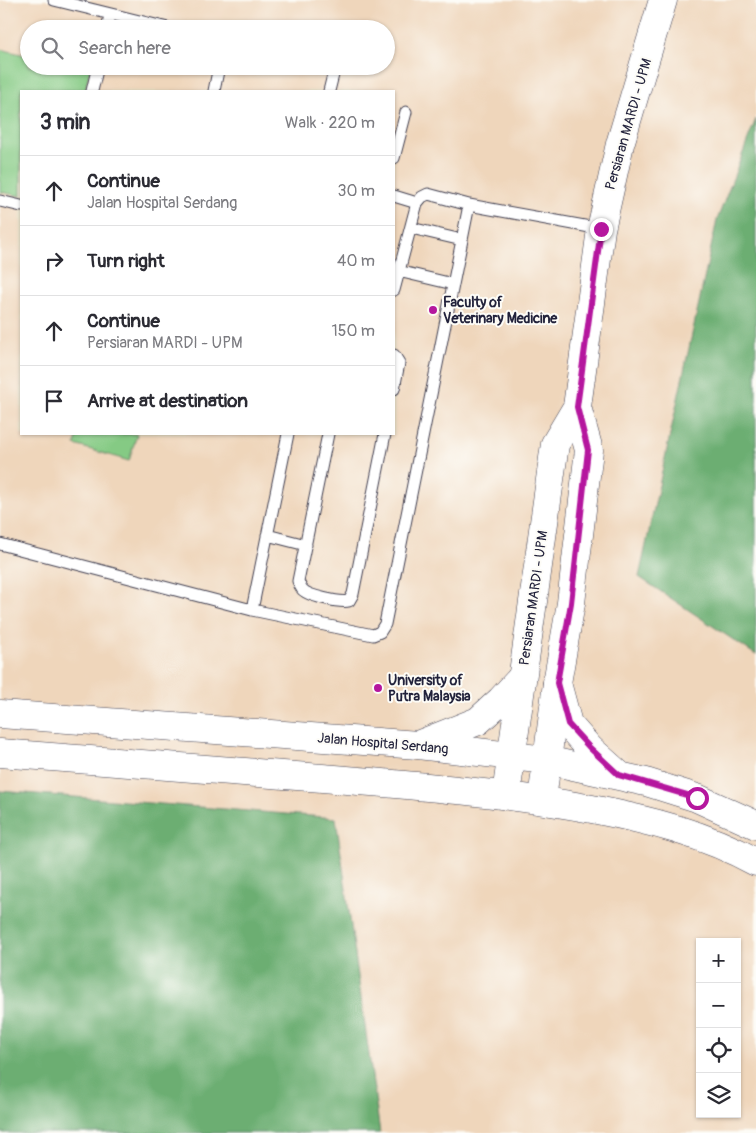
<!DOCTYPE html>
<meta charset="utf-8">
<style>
:root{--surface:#fff;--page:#f7f7f7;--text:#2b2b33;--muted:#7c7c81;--line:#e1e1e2}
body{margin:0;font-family:Pangolin,sans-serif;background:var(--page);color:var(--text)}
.controls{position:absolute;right:15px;bottom:15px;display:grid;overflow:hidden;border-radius:0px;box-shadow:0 1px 4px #0004}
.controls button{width:45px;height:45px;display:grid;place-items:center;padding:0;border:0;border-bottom:1px solid var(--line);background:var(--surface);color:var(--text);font:25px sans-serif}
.stop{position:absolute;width:15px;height:15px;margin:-11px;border:4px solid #b5179e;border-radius:50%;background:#fff}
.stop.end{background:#b5179e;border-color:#fff;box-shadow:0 1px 5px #0008}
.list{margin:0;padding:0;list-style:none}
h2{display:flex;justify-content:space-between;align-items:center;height:65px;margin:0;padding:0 20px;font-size:21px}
h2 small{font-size:16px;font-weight:400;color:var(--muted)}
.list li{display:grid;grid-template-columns:32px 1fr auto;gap:15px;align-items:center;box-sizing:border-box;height:70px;padding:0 20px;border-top:1px solid var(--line)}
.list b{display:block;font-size:19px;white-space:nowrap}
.list p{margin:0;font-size:16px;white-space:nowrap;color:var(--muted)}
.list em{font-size:16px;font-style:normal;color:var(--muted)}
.icon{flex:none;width:28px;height:28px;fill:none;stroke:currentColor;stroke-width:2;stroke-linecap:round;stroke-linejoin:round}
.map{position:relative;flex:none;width:756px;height:1133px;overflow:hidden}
.search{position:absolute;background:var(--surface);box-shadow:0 1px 4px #0004;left:20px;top:20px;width:375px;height:55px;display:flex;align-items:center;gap:12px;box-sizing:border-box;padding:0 18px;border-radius:28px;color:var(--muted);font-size:19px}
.panel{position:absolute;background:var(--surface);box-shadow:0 1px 4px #0004;left:20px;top:90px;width:375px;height:345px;border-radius:0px}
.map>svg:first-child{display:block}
</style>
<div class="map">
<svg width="756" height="1133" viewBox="0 0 756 1133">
<rect width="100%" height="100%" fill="#fdfcf7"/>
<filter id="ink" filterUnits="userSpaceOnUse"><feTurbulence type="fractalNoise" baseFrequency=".02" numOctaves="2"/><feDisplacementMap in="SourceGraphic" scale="10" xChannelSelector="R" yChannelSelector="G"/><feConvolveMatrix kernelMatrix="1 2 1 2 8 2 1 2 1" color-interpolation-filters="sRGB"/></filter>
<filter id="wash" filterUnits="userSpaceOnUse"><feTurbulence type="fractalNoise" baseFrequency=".0096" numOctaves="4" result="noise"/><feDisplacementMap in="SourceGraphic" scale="20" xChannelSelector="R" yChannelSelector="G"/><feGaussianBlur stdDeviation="1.12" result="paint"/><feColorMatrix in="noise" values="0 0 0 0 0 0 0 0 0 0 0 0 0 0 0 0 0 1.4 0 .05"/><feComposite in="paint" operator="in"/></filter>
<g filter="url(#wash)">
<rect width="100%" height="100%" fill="#eee6c9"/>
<!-- built -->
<path fill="#efd6bb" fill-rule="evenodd" d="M0 0H756V1133H0ZM29 29H386V66H29ZM21 91H394V434H21ZM700 942H737V1114H700Z"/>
<!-- green -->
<path fill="#85ca84" stroke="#547660" d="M0 49 29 56V66H78L90 69 85 91H21V196L0 192Z
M78 434H137L129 461 75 445Z"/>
<!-- forest -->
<path fill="#6cae72" stroke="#476856" d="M756 119V655L639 577 717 220Z
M0 791 336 818 380 1133H0Z"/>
</g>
<g filter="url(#ink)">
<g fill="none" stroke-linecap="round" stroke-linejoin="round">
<defs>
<path id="service" d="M54 0 172 29
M107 29 110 15
M329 66 333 75 329 91
M92 91 98 66
M214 91 219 66
M394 158 406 112
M394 196 417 203
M0 201 21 206
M411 228 462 240
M398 271 453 284
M394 290 417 203 422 197 428 194 469 205 601 229
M394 355 399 363 394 389
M288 434 252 610 373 635 380 632 385 624 469 205
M328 434 298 581C299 584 300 586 302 589 307 596 340 603 349 601L353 594 385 434
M267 535 306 545
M0 544 252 610"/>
<path id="tertiary" d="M506 795 555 444 577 407 601 229 620 144 663 0
M542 800 557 683 571 603 589 450 577 407"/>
<path id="secondary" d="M557 683 568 724 590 749 618 774
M0 714 418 745 546 760 646 782 697 798 756 825
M420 744 478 721 501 700 522 677
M0 753C112 762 223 770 335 779 421 786 506 793 592 809 649 820 705 834 756 862"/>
</defs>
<!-- service casing -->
<use href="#service" stroke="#413f50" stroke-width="13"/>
<!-- tertiary casing -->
<use href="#tertiary" stroke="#413f50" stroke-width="29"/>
<!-- secondary casing -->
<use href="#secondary" stroke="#413f50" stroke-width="29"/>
<!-- service -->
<use href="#service" stroke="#fff" stroke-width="11"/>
<!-- tertiary -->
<use href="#tertiary" stroke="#fff" stroke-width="28"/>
<!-- secondary -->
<use href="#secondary" stroke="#fff" stroke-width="28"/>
</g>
</g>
<g fill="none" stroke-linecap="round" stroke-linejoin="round" filter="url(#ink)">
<!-- route -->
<path stroke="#b5179e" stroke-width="6" d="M601 229 577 407 588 450 571 603 557 683 568 724 590 748 619 775 697 798"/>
</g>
<!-- markers -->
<g fill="#b5179e" stroke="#fdfcf7" stroke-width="2">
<circle cx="433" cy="310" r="5"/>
<circle cx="378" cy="688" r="5"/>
</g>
<g text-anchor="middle" stroke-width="4" stroke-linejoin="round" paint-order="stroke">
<!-- street labels -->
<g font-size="14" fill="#22223b" stroke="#fdfcf7">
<text transform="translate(628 124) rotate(-74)" y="5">Persiaran MARDI - UPM</text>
<text transform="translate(533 598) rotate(-82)" y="5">Persiaran MARDI - UPM</text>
<text transform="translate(383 743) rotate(5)" y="5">Jalan Hospital Serdang</text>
</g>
<!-- poi labels -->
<g font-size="14" font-weight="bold" fill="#22223b" stroke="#fdfcf7" text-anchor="start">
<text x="443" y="307">Faculty of<tspan x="443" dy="16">Veterinary Medicine</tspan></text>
<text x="388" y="685">University of<tspan x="388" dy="16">Putra Malaysia</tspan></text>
</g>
</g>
</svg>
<div class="controls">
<button>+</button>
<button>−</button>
<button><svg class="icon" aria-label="locate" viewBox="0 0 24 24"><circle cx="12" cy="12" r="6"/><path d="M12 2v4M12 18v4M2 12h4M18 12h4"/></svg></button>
<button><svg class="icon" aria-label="layers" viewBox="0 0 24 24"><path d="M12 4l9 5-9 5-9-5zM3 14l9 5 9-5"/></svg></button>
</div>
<div class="stop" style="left:697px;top:798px"></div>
<div class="stop end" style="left:601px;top:229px"></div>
<div class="search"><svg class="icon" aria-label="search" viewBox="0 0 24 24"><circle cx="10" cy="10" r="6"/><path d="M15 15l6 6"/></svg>Search here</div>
<section class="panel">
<h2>3 min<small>Walk · 220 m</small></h2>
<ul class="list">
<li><svg class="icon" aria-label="ahead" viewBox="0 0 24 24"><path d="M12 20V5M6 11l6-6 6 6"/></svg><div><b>Continue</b><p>Jalan Hospital Serdang</p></div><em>30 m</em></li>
<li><svg class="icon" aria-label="right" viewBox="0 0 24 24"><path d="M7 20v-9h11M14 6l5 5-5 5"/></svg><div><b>Turn right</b></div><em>40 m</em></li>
<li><svg class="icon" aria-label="ahead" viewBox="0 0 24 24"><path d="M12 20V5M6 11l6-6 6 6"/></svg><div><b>Continue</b><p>Persiaran MARDI - UPM</p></div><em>150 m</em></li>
<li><svg class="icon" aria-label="arrive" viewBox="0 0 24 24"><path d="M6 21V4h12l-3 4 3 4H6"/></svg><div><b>Arrive at destination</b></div></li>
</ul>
</section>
</div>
